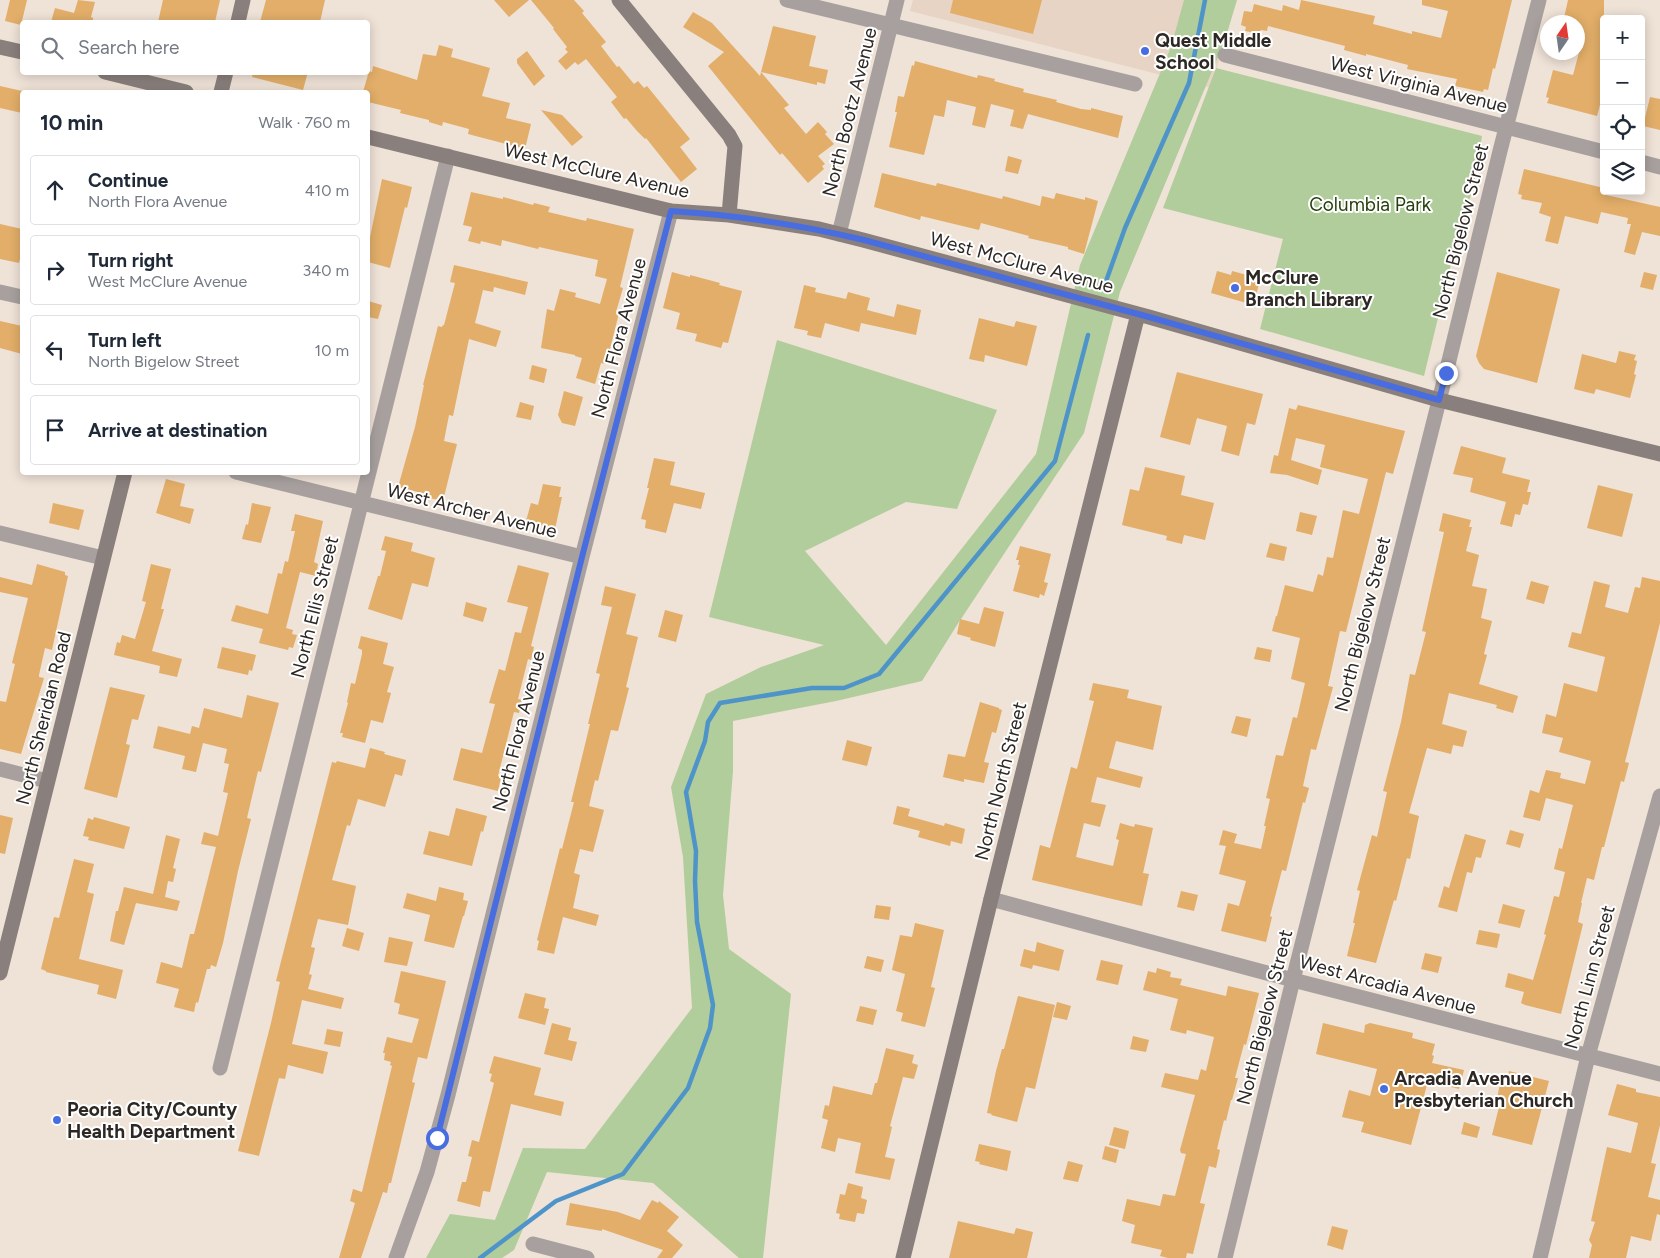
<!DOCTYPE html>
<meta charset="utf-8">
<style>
:root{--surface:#fff;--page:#f2f2f3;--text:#1f2937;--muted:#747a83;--line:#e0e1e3}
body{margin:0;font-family:Figtree,sans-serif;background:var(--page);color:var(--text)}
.controls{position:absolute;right:15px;top:15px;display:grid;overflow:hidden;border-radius:5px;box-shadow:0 2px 12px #0003}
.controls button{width:45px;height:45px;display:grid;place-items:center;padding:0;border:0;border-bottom:1px solid var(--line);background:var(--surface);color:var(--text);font:25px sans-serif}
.compass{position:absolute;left:1540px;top:15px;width:45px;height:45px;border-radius:50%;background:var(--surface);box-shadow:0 2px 12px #0003;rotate:13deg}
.stop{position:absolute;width:15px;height:15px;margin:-11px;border:4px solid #486de0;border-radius:50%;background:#fff}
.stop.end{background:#486de0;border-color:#fff;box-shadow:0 1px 5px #0008}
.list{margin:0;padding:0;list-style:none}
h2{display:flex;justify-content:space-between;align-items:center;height:65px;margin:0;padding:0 20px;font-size:21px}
h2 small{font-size:16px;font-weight:400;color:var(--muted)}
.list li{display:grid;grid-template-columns:32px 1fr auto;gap:15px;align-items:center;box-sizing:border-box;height:70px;margin:0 10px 10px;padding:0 10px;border:1px solid var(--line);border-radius:5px}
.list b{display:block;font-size:19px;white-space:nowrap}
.list p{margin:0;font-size:16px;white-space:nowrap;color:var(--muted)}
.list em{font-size:16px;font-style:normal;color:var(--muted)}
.icon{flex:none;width:28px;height:28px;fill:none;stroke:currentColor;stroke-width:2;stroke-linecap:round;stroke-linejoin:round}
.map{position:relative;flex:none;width:1660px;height:1258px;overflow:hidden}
.search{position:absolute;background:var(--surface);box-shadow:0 2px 12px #0003;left:20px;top:20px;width:350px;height:55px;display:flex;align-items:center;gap:12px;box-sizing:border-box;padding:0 18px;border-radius:5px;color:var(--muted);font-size:19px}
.panel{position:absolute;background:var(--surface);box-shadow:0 2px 12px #0003;left:20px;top:90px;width:350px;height:385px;border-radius:5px}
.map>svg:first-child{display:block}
</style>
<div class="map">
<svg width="1660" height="1258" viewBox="0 0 1660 1258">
<rect width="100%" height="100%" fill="#efe2d7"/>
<!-- built -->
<path fill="#e8d4c5" d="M913 0H1234L1212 88 910 11Z"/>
<!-- green -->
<path fill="#b1cd9c" d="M1184 0H1237L1225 40 1120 292 1084 433 957 625 922 681 836 701 733 721V771L723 895 729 949 791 994 763 1258H739L653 1183 547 1172 514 1250 502 1258H426L450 1214 495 1220 523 1148 585 1149 692 1008 683 857 671 787 706 694 761 667 824 645 709 617 777 340 997 410 957 509 906 502 805 551 886 645 1036 454 1080 265 1171 47Z
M1216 68 1482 136 1474 185 1456 243 1424 376 1260 329 1283 239 1163 208Z"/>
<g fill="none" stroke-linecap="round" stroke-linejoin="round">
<!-- stream -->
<path stroke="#4f94c8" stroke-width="4.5" d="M1105 284 1125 228 1189 83 1205 0
M480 1258 556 1201 623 1174 688 1088 710 1028 713 1005 697 922 695 881 696 851 686 792 705 741 708 722 720 703 812 688H844L879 674 1055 461 1088 335"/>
</g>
<!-- building -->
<path fill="#e2ae69" d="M10 0H27L21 25 5 21Z
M78 0 95 2 91 17 93 18V22H51L55 8 74 13Z
M163 0H220L215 22H158Z
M266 0H325L320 22H260Z
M494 0H529L509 17Z
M531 0H574L584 11 582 13 606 42 601 46 617 67 619 66 634 84 638 81 644 88 647 86 690 139 680 147 697 169 681 182 646 138 645 139 637 131 626 118 624 119 611 102 617 97 586 59 578 65 575 62 566 70 558 61 568 52 565 49 567 47 553 29 554 28Z
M953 0H1042L1033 34 950 13Z
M1301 0 1375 16 1373 24 1412 34V31L1441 38 1448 11 1422 5V0H1512L1495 69 1493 68 1488 90 1484 89 1483 92 1455 86 1457 79 1407 69 1408 65 1366 54V56L1344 50 1345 46 1268 26 1267 31 1261 30 1260 34 1245 31 1246 27 1241 25 1244 11 1252 12 1254 4 1282 11 1283 5 1299 10Z
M1568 0H1604V90L1597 116 1547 103 1549 98 1546 97 1553 70 1573 75 1582 41 1578 40V22H1563Z
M693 12 712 23 760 76 761 72 789 105 784 108 806 134 818 122 827 132 825 134 834 144 818 156 825 164 822 166 824 169 808 183 782 153 780 155 708 66 724 52 683 27Z
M773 26 816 36 809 66 828 70 825 84 817 82V85L761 72Z
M439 45 453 49 451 57 490 68 482 96 510 103 506 118 531 124 525 149 468 134 469 129 443 122 442 126 429 122V120L400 113 401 110 368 102V92H363L369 71 372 72 373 66 417 80 423 54 436 56Z
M527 51 545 76 534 86 517 63V59Z
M915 61 977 78 978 75 995 79 994 81 1024 89 1023 92 1057 100 1056 102 1081 109 1091 110V108L1123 116 1118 138 1028 114 1023 129 1010 126 1014 110 991 104 985 128 972 125 976 107 947 100 944 117 934 115 924 155 889 147 897 112H895L898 96 904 97 912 65 914 66Z
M253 72H308L303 90 252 77Z
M0 86 22 91V113L0 108Z
M1650 97 1660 99V130L1643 126Z
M541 110 562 115 583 137 572 146Z
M1008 156 1022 160 1018 174 1005 171Z
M1524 169 1604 188 1606 195 1660 207V236L1642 232 1635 255 1624 252 1631 224H1627L1628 218 1601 212 1598 224 1565 216 1558 244 1545 241 1551 217 1539 213 1542 203 1521 199 1522 195 1518 194Z
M882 173 936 186 937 183 1002 199 1003 196 1040 206 1042 196 1054 199 1056 193 1085 200V197L1098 201 1084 254 1068 249V247L1028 238 1029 236 981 223 979 230 921 216 920 220 874 207Z
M382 179 412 187 407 208 405 207 390 268 368 262V247Z
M471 192 503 199V197L533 205 534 203 550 207 548 212 586 221 587 218 634 229 620 287 623 288 616 312 619 313 612 341 606 364 601 363 595 384 576 378 582 358 575 356V355L541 348 547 309 554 311 560 289 576 293 575 297 600 304 607 279 595 276 598 260 539 247 538 249 502 240 501 246 481 241 480 244 468 241 472 227 463 225Z
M0 224 22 229V259H20L19 263 0 259Z
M454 265 528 282 525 295 494 287 493 292 483 290 475 323 501 331 496 347 469 339 453 416 449 415 444 441 457 444 443 501 425 497 426 494 398 487 415 427 424 385H423L438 326 442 327 443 325H444L455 283 450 282Z
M1217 271 1231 275 1232 271 1247 275 1246 279 1259 283 1254 305 1211 293Z
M672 272 690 277V275L720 283 719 285 742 291 728 343 723 342 721 348 695 341 697 334 676 329 680 313 663 308Z
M1497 272 1560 289 1537 383 1484 369 1479 363 1476 356Z
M1644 272 1657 275 1653 290 1640 287Z
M804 285 816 288 815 292 846 299 848 292 870 298 867 310 894 317 897 304 921 310 916 335 861 323 859 332 825 323 821 338 807 335 808 331 794 328Z
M368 301 382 305 378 319 368 317Z
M979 318 1014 327 1016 321 1037 326 1027 366 985 355 984 362 969 359Z
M0 321 22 326V354L0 348Z
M1619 351 1636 355 1634 360 1637 361 1634 374 1636 375 1630 398 1596 389 1594 394 1574 389 1582 354 1616 363Z
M532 365 547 369 544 383 529 379Z
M1177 372 1263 394 1255 425 1247 423 1239 456 1221 451 1227 426 1197 418 1190 445 1160 437Z
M564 391 583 397 575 426 562 423 558 415Z
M520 402 534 406 531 420 516 417Z
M1298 405 1405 431 1393 474 1386 472 1346 632 1340 631 1328 686 1333 687 1316 750 1311 749 1303 786 1309 788 1305 803 1303 802 1286 871 1282 870 1270 916 1272 917 1266 942 1221 931 1228 903 1239 906 1246 881 1219 874 1226 846 1219 845 1223 830 1237 834 1234 843 1261 849 1266 826H1264L1270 799 1266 798 1276 755 1283 756 1293 717 1297 718 1305 683 1291 679 1300 638 1272 631 1276 616H1277L1285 585 1313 592 1318 574 1323 576 1327 557 1333 558 1343 510 1359 514 1368 479 1320 467 1325 445 1296 438 1291 460 1322 470 1318 485 1287 475 1270 473 1274 455 1278 456 1289 408 1296 410Z
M1461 446 1506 458 1502 473 1530 480 1527 492H1531L1528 505 1523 504 1520 515 1515 514 1512 527 1500 524 1506 502 1470 492 1473 478 1453 474Z
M654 458 675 462 670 485 705 493 701 509 674 503 666 533 645 528 646 520 641 519 649 488H647Z
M1145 467 1185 476 1181 495 1214 503 1205 540 1184 535 1182 544 1166 540 1167 536 1122 525 1130 489 1139 491Z
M166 479 185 484 180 506 194 509 190 524 156 513Z
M543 484 561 487 559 497H562L555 529 526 521 531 503 538 505Z
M1598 485 1633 494 1622 537 1587 528Z
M53 503 84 510 79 530 49 523Z
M252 503 271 507 261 543 242 539 246 524 248 525Z
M1300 512 1317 516 1312 535 1296 531Z
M1443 513 1471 520 1469 527H1472L1466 551 1479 555 1472 586 1487 589 1481 618 1492 621 1484 654 1487 655 1479 684 1518 696 1513 713 1496 708 1497 705 1449 693 1442 724 1467 731 1463 747 1453 745 1451 754 1427 748 1409 813 1419 816 1410 859 1407 858 1396 901 1394 900 1376 963 1347 956 1355 923H1353L1360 891 1357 890 1372 835 1377 837 1387 792 1383 791 1401 722 1410 674 1415 675 1426 632 1422 631 1444 532 1439 531Z
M295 514 323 521 314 562 318 564 316 576 300 572 286 628 293 630 292 634 297 635 293 648 289 647 288 650 259 643 263 629 231 621 236 605 268 614 278 573 282 574 285 561 288 562 295 531H291Z
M385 536 413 543 411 551 435 558 428 587 412 583 402 620 368 609 378 576H380L386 551 381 550Z
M1270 543 1287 547 1284 561 1266 557Z
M1020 546 1051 554 1044 582 1048 583 1044 596 1040 594 1039 598 1013 591 1020 565H1018L1019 560H1016Z
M37 564 65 572V575L68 576 52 650 45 648 39 675V677L44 678 21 754 0 749V701L6 702 15 664 12 663 28 598 0 592V577L32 585Z
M151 564 171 569 161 609H164L152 651 182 659 177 677 159 673 160 666 114 655 117 642 120 643 122 635 135 639 146 602 142 601Z
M518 565 549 573 531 646 534 647 531 660 528 659 518 699 522 700 519 713 514 712 498 776 501 777 498 791 453 780 461 748 482 753 495 704 489 703 499 669 505 671 515 632 521 633 528 607 507 602Z
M1642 577 1660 581V623L1625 762 1629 763 1624 782 1621 781 1604 847H1602L1594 880 1587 878 1581 903H1582L1578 922 1583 924 1561 1014 1525 1005 1521 1003 1524 992 1505 987 1508 973 1533 980 1546 935 1544 934 1554 896 1559 897 1565 872 1554 869 1559 848 1562 849 1573 805 1546 798 1540 821 1523 817 1530 790 1539 793 1546 770 1561 773 1560 778 1585 784 1591 761 1559 752 1563 738 1542 733 1546 714 1556 717 1564 683 1597 692 1605 657 1568 647 1572 632 1581 634 1594 581 1610 585 1605 607 1628 613 1635 587 1640 588Z
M1531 581 1549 586 1544 604 1526 599Z
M605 586 636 594 626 634 638 637 626 687 629 688 618 731 611 730 598 781 595 780 589 806 604 810 593 852 580 849 574 873 580 875 573 908 599 915 596 926 563 917 554 954 537 950 539 941 537 940 560 848 562 849 574 802H571L590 724H588L600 674 596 673 612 607 601 605Z
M466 602 487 608 483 622 463 616Z
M984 607 1004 612 995 647 970 640 971 638 957 634 960 619 979 624Z
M665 610 683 615 676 642 658 637Z
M361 636 388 643 383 664 394 667 387 692 391 693 383 723 371 720 365 743 342 737 343 733H340L348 703 347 702 351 683 355 684 362 654V650L358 648Z
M222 647 256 655 252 671 249 670 248 675 217 668Z
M1257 647 1272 650 1270 662 1254 659Z
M1093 683 1129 690 1127 698 1162 706 1153 750 1116 741 1109 768 1143 777 1140 788 1097 777 1091 802 1106 805 1100 827 1084 823 1076 857 1113 866 1119 840 1116 839 1120 823 1134 827 1135 824 1153 828 1143 873 1149 874 1142 906 1032 880 1040 845 1050 848 1071 767 1077 769 1094 701 1089 700Z
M110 687 145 695 138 720 132 719 126 744 130 745 117 798 84 789Z
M247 695 279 703 261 772 258 771 247 818 251 819 238 871 223 943 216 967 211 965 210 969H207L198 1003 196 1002 194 1012 174 1007 179 989 156 983 161 962 182 968 190 934H194L216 847 201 844 204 832 218 836 228 793 223 792 229 764 224 763 227 749 203 743 196 772 182 769 185 756 153 748 158 726 190 734 192 726 199 728 204 708 242 718Z
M980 702 999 708V709L1002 710 996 733 992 732 984 762 989 763 984 783 964 779V782L943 777 948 754 965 757Z
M1236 716 1251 719 1247 737 1231 733Z
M847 740 872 747 867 766 842 760Z
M370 748 385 752 384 754 406 760 402 776 395 774 385 807 358 799 350 826 347 825 332 880 356 886 348 925 318 919 311 947 315 948 309 974 312 975 308 989 344 998 341 1009 302 1000 292 1044 328 1052 323 1074 288 1065 285 1079 279 1078 259 1156 238 1151 271 1023 280 982 276 981 332 762 336 763 337 761 365 768Z
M897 806 910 809 908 816 944 826 945 823 965 829 962 844 951 841 950 846 918 837 920 831 893 824Z
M456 808 487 816 483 832 481 831 472 866 423 854 429 831 449 836Z
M0 815 13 818 5 854 0 853Z
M94 817 130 827 124 849 88 840 89 837 83 836 88 818 93 820Z
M1510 830 1524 834 1520 848 1506 844Z
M1465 834 1486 840 1481 858 1476 857 1472 873 1467 872 1457 912 1438 907 1444 886 1449 888Z
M166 835 180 839 173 868 176 869 173 882 168 881 165 897 180 901 177 911 136 903 124 945 110 941 116 911H118L124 887 153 894Z
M74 859 94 864 87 892 94 894 79 959 123 970 116 999 97 994 99 985 46 972V971L41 969 54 917 59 918Z
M439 887 464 893 463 900 468 901 464 916H463L454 948 424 941 430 915 403 908 407 893 436 901Z
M1181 891 1198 895 1194 911 1177 907Z
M1503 904 1525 910 1520 928 1498 923Z
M876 905 891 907 889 920 874 918Z
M915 923 944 930 931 987 935 988 925 1027 901 1021 903 1013 896 1011 905 974 892 970 900 935 912 937Z
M347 928 364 933 359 951 342 946Z
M1479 930 1500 934 1497 948 1476 944Z
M389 937 413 942 407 966 384 962Z
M1037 942 1064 950 1059 971 1033 965 1032 969 1020 966 1024 949 1035 952Z
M1425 953 1442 957 1438 973 1421 969Z
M867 956 884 960 881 972 864 968Z
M1101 960 1123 965 1118 985 1096 980Z
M1157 968 1171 972 1170 977 1182 979 1180 985 1226 996 1228 986 1259 993 1246 1045 1244 1044 1235 1078H1238L1232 1100H1231L1226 1121 1224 1120 1217 1149 1220 1150 1216 1168 1209 1166 1200 1203 1205 1204 1193 1254 1187 1253 1186 1258H1168L1160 1256 1162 1250 1131 1243 1135 1225 1122 1221 1127 1199 1160 1206 1163 1194 1175 1196 1186 1154 1181 1153 1180 1150 1195 1095 1161 1087 1165 1073 1198 1080 1201 1069 1206 1071 1214 1037 1187 1030 1186 1034 1170 1030 1178 999 1143 990 1148 971 1156 973Z
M401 971 446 981 443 994 427 1059 418 1057 412 1082 415 1083 391 1183H389L387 1193 383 1192 361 1258H339L355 1203 350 1201 353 1189 362 1192 392 1066 390 1065 391 1062 384 1060 385 1053H383L387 1037 412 1043 419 1019 398 1014 400 1004 394 1002Z
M525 993 546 998 544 1008 549 1009 545 1025 518 1018Z
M1018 996 1055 1005 1035 1089 1026 1087 1017 1122 991 1115 992 1114 987 1113 996 1071 1002 1049H1004Z
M1057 1002 1071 1006 1067 1020 1053 1017Z
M860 1006 877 1010 873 1025 856 1021Z
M552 1023 571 1028 568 1040 577 1042 572 1061 544 1054Z
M1323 1023 1364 1033 1365 1025 1370 1023 1413 1033 1412 1038 1435 1044 1432 1055 1434 1056 1432 1063 1464 1070 1459 1089 1428 1081 1411 1145 1361 1132 1364 1122 1342 1117 1349 1090 1370 1096 1377 1069 1316 1054Z
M327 1029 343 1032 340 1047 324 1044Z
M1133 1036 1149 1040 1146 1052 1130 1049Z
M886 1048 914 1055 912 1063 918 1065 914 1079 903 1077 890 1126 892 1127 885 1157 895 1159 890 1180 855 1173 861 1143 838 1138 835 1152 821 1148 828 1120 822 1118 825 1105 829 1106 833 1086 872 1095 875 1083H877Z
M494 1056 541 1068 534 1095 564 1102 561 1116 511 1104 490 1192 483 1191 480 1207 457 1201 462 1182H466L472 1157 468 1156 472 1140 479 1142 494 1083 490 1081 492 1074 489 1073Z
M1509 1071 1549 1081 1532 1145 1492 1135 1501 1099 1497 1098 1502 1074 1508 1076Z
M1617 1084 1636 1089V1092L1660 1097V1125L1651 1163 1656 1164 1648 1197 1660 1200V1215L1657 1214 1651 1241 1631 1236 1626 1258H1589L1592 1245 1589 1240 1595 1222 1591 1221 1607 1147 1631 1153 1638 1123 1608 1115Z
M1464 1122 1480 1127 1477 1138 1461 1134Z
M1114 1127 1129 1131 1125 1149 1109 1145Z
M979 1144 1011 1151 1007 1171 979 1164 980 1162 975 1161Z
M1105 1146 1119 1150 1116 1163 1102 1159Z
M1068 1161 1083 1165 1078 1182 1063 1179Z
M848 1183 863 1187 861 1198 867 1200 864 1214 857 1213 855 1222 839 1219 840 1214 836 1213 840 1194 845 1195Z
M652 1200 658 1203 659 1201 679 1217 667 1231 683 1245 672 1258H657L663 1250 602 1229V1231L566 1225 570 1203 618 1212 640 1220Z
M958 1221 1014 1234 1016 1228 1033 1232 1027 1258H949Z
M1332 1226 1348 1230 1343 1250 1327 1245Z"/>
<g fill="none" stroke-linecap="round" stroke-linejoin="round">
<!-- street -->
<path stroke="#a7a09e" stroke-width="15" d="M787 0 1135 84
M1225 55 1604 152
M1641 162 1660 167
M839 234 897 0
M0 292 22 297
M236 472 582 557
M0 533 103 558
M0 769 47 781
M991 899 1293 980 1660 1074
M220 1068 448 156
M533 1244 587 1258
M396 1258 427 1172 448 1095 582 557 671 211
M1225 1258 1293 980 1446 373 1500 151 1539 0
M1540 1258 1588 1056 1660 796"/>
<!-- secondary -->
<path stroke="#897f7c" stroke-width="15" d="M619 0 729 135 735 146 729 215
M238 22 243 0
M0 47 22 52
M105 72 186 92
M221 92 226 72
M368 137 671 211 729 215 819 229 863 240 1149 317 1439 400 1660 454
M0 973 125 472
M903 1258 991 899 1138 314"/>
</g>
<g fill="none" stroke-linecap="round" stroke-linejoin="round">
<!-- route -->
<path stroke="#486de0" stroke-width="6" d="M437 1138 582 557 671 211C736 215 800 225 864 240L1149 317 1439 400 1446 373"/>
</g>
<!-- markers -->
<g fill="#486de0" stroke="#fff" stroke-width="2">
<circle cx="1145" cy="51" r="5"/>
<circle cx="1235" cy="288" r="5"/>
<circle cx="1384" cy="1089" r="5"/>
<circle cx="57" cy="1120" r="5"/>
</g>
<g text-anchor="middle" stroke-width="4" stroke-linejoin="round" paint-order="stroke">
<!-- poi labels -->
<g font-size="19" font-weight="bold" fill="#2d2824" stroke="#fff" text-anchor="start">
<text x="1155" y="47">Quest Middle<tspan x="1155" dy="22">School</tspan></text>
<text x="1245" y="284">McClure<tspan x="1245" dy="22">Branch Library</tspan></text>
<text x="1394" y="1085">Arcadia Avenue<tspan x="1394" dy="22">Presbyterian Church</tspan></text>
<text x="67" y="1116">Peoria City/County<tspan x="67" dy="22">Health Department</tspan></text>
</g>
<!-- street labels -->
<g font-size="19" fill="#2d2824" stroke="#fff">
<text transform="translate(1419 84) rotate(14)" y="7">West Virginia Avenue</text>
<text transform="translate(849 112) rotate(-76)" y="7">North Bootz Avenue</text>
<text transform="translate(597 170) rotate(13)" y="7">West McClure Avenue</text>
<text transform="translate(1460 231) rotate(-76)" y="7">North Bigelow Street</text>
<text transform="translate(1022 262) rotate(15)" y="7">West McClure Avenue</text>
<text transform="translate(618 338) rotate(-75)" y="7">North Flora Avenue</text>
<text transform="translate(472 510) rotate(14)" y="7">West Archer Avenue</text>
<text transform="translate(314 607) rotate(-76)" y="7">North Ellis Street</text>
<text transform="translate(1362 624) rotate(-76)" y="7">North Bigelow Street</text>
<text transform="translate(43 718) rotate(-76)" y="7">North Sheridan Road</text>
<text transform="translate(518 731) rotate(-76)" y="7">North Flora Avenue</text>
<text transform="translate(1000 781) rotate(-76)" y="7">North North Street</text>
<text transform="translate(1589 977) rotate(-75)" y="7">North Linn Street</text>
<text transform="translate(1388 984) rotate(15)" y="7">West Arcadia Avenue</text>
<text transform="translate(1264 1017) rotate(-76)" y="7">North Bigelow Street</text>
</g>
<!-- park labels -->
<g font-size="19" fill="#263f0c" stroke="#fff">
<text x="1370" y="211">Columbia Park</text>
</g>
</g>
</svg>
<div class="controls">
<button>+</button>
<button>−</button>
<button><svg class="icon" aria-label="locate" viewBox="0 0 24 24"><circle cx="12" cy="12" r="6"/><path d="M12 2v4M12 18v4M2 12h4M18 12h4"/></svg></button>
<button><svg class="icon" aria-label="layers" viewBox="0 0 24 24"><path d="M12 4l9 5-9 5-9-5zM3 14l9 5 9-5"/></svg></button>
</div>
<svg class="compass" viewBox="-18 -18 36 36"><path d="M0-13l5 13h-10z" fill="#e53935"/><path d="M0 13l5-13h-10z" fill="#747a83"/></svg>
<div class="stop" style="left:437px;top:1138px"></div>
<div class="stop end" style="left:1446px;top:373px"></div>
<div class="search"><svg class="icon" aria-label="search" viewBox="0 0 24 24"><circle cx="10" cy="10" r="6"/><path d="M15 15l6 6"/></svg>Search here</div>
<section class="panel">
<h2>10 min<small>Walk · 760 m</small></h2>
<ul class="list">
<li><svg class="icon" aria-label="ahead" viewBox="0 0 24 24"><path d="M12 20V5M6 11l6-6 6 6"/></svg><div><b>Continue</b><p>North Flora Avenue</p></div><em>410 m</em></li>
<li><svg class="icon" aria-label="right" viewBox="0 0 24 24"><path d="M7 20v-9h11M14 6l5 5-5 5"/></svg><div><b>Turn right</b><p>West McClure Avenue</p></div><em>340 m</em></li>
<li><svg class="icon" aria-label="left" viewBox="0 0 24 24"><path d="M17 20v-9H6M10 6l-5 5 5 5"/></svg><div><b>Turn left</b><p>North Bigelow Street</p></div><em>10 m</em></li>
<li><svg class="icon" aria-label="arrive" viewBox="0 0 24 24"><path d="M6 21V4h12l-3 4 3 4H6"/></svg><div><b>Arrive at destination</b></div></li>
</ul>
</section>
</div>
